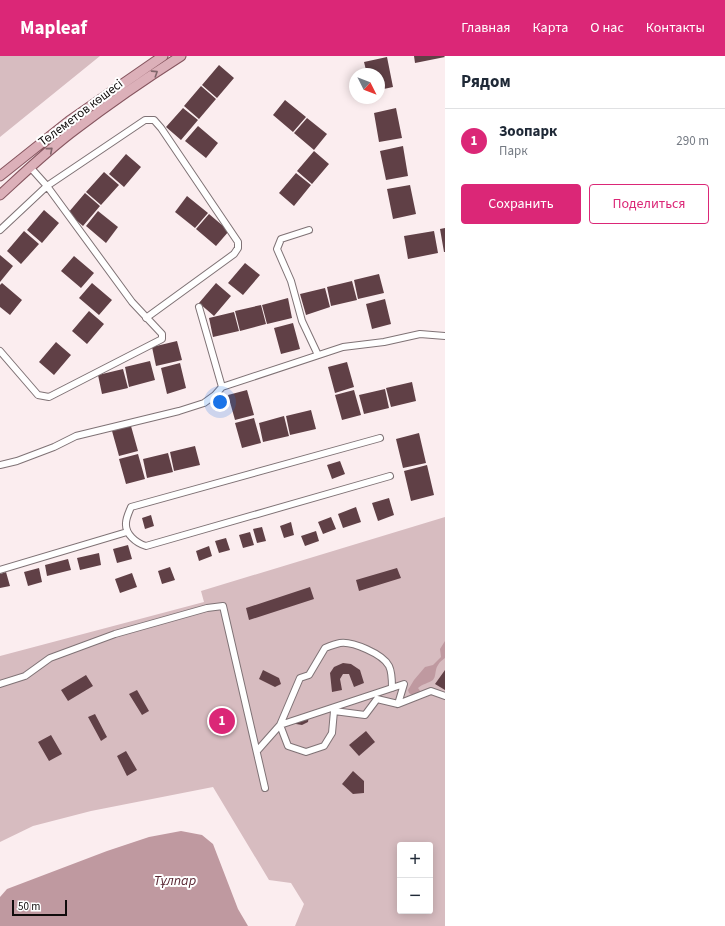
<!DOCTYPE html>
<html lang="ru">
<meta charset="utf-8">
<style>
:root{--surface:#fff;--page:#f2f2f3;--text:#1f2937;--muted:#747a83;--line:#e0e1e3;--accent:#db2777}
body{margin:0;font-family:"Source Sans 3",sans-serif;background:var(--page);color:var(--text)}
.controls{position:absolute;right:12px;bottom:12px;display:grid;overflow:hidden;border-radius:4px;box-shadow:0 2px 10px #0003}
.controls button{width:36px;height:36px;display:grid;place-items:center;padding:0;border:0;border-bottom:1px solid var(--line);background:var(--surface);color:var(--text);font:20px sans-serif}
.compass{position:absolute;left:349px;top:12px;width:36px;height:36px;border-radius:50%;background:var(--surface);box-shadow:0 2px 10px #0003;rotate:132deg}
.scale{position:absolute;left:12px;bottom:10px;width:55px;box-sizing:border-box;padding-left:4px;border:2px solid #100c0c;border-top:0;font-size:11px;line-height:14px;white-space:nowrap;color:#100c0c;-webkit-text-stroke:3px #fff;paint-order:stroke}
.you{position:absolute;left:220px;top:346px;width:14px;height:14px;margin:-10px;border:3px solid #fff;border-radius:50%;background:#1a73e8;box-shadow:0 0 0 6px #1a73e833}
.badge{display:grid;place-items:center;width:26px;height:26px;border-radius:50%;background:var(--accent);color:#fff;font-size:13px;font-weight:700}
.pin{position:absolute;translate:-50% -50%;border:2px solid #fff;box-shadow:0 1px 4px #0006}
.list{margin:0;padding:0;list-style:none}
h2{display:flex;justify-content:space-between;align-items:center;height:52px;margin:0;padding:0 16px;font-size:17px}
h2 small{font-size:13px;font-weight:400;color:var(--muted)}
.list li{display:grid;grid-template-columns:26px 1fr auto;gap:12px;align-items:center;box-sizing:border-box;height:64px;padding:0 16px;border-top:1px solid var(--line)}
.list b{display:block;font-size:15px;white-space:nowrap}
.list p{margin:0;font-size:13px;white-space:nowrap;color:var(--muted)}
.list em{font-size:13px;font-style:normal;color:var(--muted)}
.actions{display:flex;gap:8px;padding:12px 16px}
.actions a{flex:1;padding:9px 0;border:1px solid var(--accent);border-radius:4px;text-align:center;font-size:14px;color:var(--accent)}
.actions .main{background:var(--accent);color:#fff}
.map{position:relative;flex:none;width:445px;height:870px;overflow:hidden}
header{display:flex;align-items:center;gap:24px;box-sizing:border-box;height:56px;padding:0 20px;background:var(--accent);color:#fff}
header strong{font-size:19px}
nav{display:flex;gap:22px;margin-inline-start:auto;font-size:14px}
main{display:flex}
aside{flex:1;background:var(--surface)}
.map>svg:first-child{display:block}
</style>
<header>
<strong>Mapleaf</strong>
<nav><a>Главная</a><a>Карта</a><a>О нас</a><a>Контакты</a></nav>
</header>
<main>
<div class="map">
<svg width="445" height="870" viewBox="0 0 445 870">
<rect width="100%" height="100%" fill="#fbedef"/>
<!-- green -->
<path fill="#d7bcc0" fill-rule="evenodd" d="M0 0H100L0 81Z
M445 461V870H295L304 848 291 827 269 824 213 731 91 755 33 770 0 786V600L204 546 201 535ZM400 789H430V855H400Z"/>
<!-- water -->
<path fill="#bf99a0" d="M445 585V602C432 611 438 618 433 624 429 627 422 628 418 632L421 636 415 641 409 637 408 634 414 624 425 611 433 609 441 601 440 593Z
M181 775 202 779 213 788 238 853 248 870H0V841L7 833 107 795 149 781Z"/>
<!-- building -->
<path fill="#604046" d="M414 0H444L445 1 415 7Z
M387 1 393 31 379 34V18H367L364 6Z
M219 9 234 22 217 42 202 29Z
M201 30 216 43 199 63 184 50Z
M285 44 306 61 293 76 273 59Z
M183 52 198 64 181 84 166 71Z
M396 52 402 82 379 86 374 57Z
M307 62 327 78 314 94 294 77Z
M198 70 218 87 206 102 185 85Z
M403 90 408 120 386 124 380 95Z
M314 95 329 108 312 128 297 115Z
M126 98 141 111 124 131 109 118Z
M104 116 119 129 101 149 86 136Z
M296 117 311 129 294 150 279 137Z
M410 129 416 158 393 163 387 133Z
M85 137 100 150 83 170 68 157Z
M187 140 208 157 195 172 175 156Z
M44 154 59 167 42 187 27 174Z
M98 155 118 171 106 187 86 170Z
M209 158 229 175 216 190 196 173Z
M445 172V196H444L440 173Z
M24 175 39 188 21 208 7 195Z
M434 175 438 197 408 203 404 180Z
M0 199 13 210 0 226Z
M74 200 94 217 81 232 61 215Z
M245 207 260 219 243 239 228 227Z
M379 218 384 237 358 243 354 224Z
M352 225 357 244 331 250 327 231Z
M2 227 22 244 10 259 0 251V229Z
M92 227 112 244 99 259 79 242Z
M216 227 231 240 214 260 199 247Z
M325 232 330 251 306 259 300 238Z
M288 242 292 262 267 268 262 249Z
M385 243 391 268 372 273 366 248Z
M261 249 266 268 240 275 235 255Z
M89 255 104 268 87 288 72 275Z
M234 256 239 275 213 281 209 262Z
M293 267 300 293 281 298 274 272Z
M177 285 182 304 156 310 152 291Z
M56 286 71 299 54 319 39 306Z
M150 305 155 324 129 331 125 311Z
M347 306 354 331 335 337 328 311Z
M180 307 186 332 167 338 161 312Z
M123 313 128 332 102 338 98 319Z
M412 326 416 345 391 351 386 332Z
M385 333 389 352 364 358 359 339Z
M247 334 254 359 235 364 228 339Z
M354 334 361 359 342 364 335 339Z
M311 354 316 373 290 379 286 360Z
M284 360 289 380 263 386 259 367Z
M254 362 261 387 242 392 235 367Z
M131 370 138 395 119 400 112 375Z
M419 377 426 407 403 412 396 383Z
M195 390 200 409 174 415 170 396Z
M168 397 173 416 147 422 143 403Z
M138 398 145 423 126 428 119 403Z
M340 405 345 418 332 423 327 409Z
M427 409 434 439 411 445 404 415Z
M389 442 394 459 378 465 372 447Z
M356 451 361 466 343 472 338 458Z
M151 459 154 470 145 473 142 462Z
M331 461 336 473 323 478 318 466Z
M291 466 294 479 284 482 280 470Z
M262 471 266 485 257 487 253 473Z
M316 475 319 485 305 490 301 480Z
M250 476 254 489 243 492 239 479Z
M226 482 230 494 219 497 215 485Z
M128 489 132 503 117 507 113 493Z
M209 490 212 500 199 505 196 495Z
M99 497 101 509 80 514 77 502Z
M68 503 71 514 47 520 45 509Z
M170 511 175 524 162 528 158 515Z
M39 512 42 526 28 530 24 516Z
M397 512 401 522 359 535 356 524Z
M6 516 10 530 0 532V518Z
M132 517 137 531 120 537 115 523Z
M310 531 314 543 249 564 246 552Z
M343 607 351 608 360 614 364 627 354 631 349 618H343L340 623 342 634 332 636 330 617 334 611Z
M263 614 279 622 281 628 275 631 259 623Z
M445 614V634L435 628Z
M86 619 93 630 68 645 61 634Z
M137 634 149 655 142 659 129 638Z
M95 658 107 681 101 685 88 661Z
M309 659 308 666 302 669 296 668 294 664Z
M366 675 375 686 359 700 349 689Z
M51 679 62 698 49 705 38 686Z
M126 695 137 714 127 720 117 700Z
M353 715 364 725V737L353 738 342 728Z"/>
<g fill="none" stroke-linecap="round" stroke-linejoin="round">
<defs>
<path id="street" d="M30 111 47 130 145 64H154L161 72 238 186V192L234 198 146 262
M0 174 47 130 132 246 162 278V283L49 341 38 339 0 295
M309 174 281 183 277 193 291 225 302 265 318 299
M199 251 222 331
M380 382 131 451C129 456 126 462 126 467 125 478 136 487 146 490L390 420
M0 409 17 405 54 391 76 380 179 355 204 347 215 339 222 331 343 291 384 286 420 278 445 280
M0 514 127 476
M0 628 25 620 50 602 115 578 207 552 223 550 265 732
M398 648 431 635 445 640
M257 695 280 669 404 628 398 648 377 643 365 659 334 655 332 677 324 690 306 696 288 690 280 669 300 622 309 619 325 592C330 590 335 588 340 587 352 585 383 598 389 610 392 616 392 625 392 632"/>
<path id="primary" d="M0 120 69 65 163 0
M0 139C25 116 49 93 76 73 110 47 145 23 181 0"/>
</defs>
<!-- street casing -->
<use href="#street" stroke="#7f7275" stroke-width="8"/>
<!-- primary casing -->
<use href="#primary" stroke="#86555f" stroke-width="11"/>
<!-- street -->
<use href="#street" stroke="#fff" stroke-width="6"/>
<!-- primary -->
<use href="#primary" stroke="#dcb0b9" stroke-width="9"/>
</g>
<!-- one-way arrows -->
<defs><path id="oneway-chevron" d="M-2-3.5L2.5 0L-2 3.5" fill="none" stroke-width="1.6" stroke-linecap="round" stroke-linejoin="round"/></defs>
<g stroke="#80666b">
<use href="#oneway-chevron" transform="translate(155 17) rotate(-33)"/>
<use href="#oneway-chevron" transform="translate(50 94) rotate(-40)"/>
</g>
<g text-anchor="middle" stroke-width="4" stroke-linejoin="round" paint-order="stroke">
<!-- street labels -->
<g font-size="13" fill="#100c0c" stroke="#fff">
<text transform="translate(80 56) rotate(-37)" y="5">Төлеметов көшесі</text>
</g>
<!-- water labels -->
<g font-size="14" font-style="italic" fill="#5b2935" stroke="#fff">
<text x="175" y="829">Тұлпар</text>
</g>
</g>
</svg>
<div class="controls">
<button>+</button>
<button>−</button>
</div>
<svg class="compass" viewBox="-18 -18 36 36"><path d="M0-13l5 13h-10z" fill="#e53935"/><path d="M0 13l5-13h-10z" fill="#747a83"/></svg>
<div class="scale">50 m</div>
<div class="you"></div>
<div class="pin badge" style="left:222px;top:665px">1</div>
</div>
<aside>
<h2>Рядом<small></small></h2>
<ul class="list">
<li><span class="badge">1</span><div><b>Зоопарк</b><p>Парк</p></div><em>290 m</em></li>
</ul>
<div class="actions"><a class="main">Сохранить</a><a>Поделиться</a></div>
</aside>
</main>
